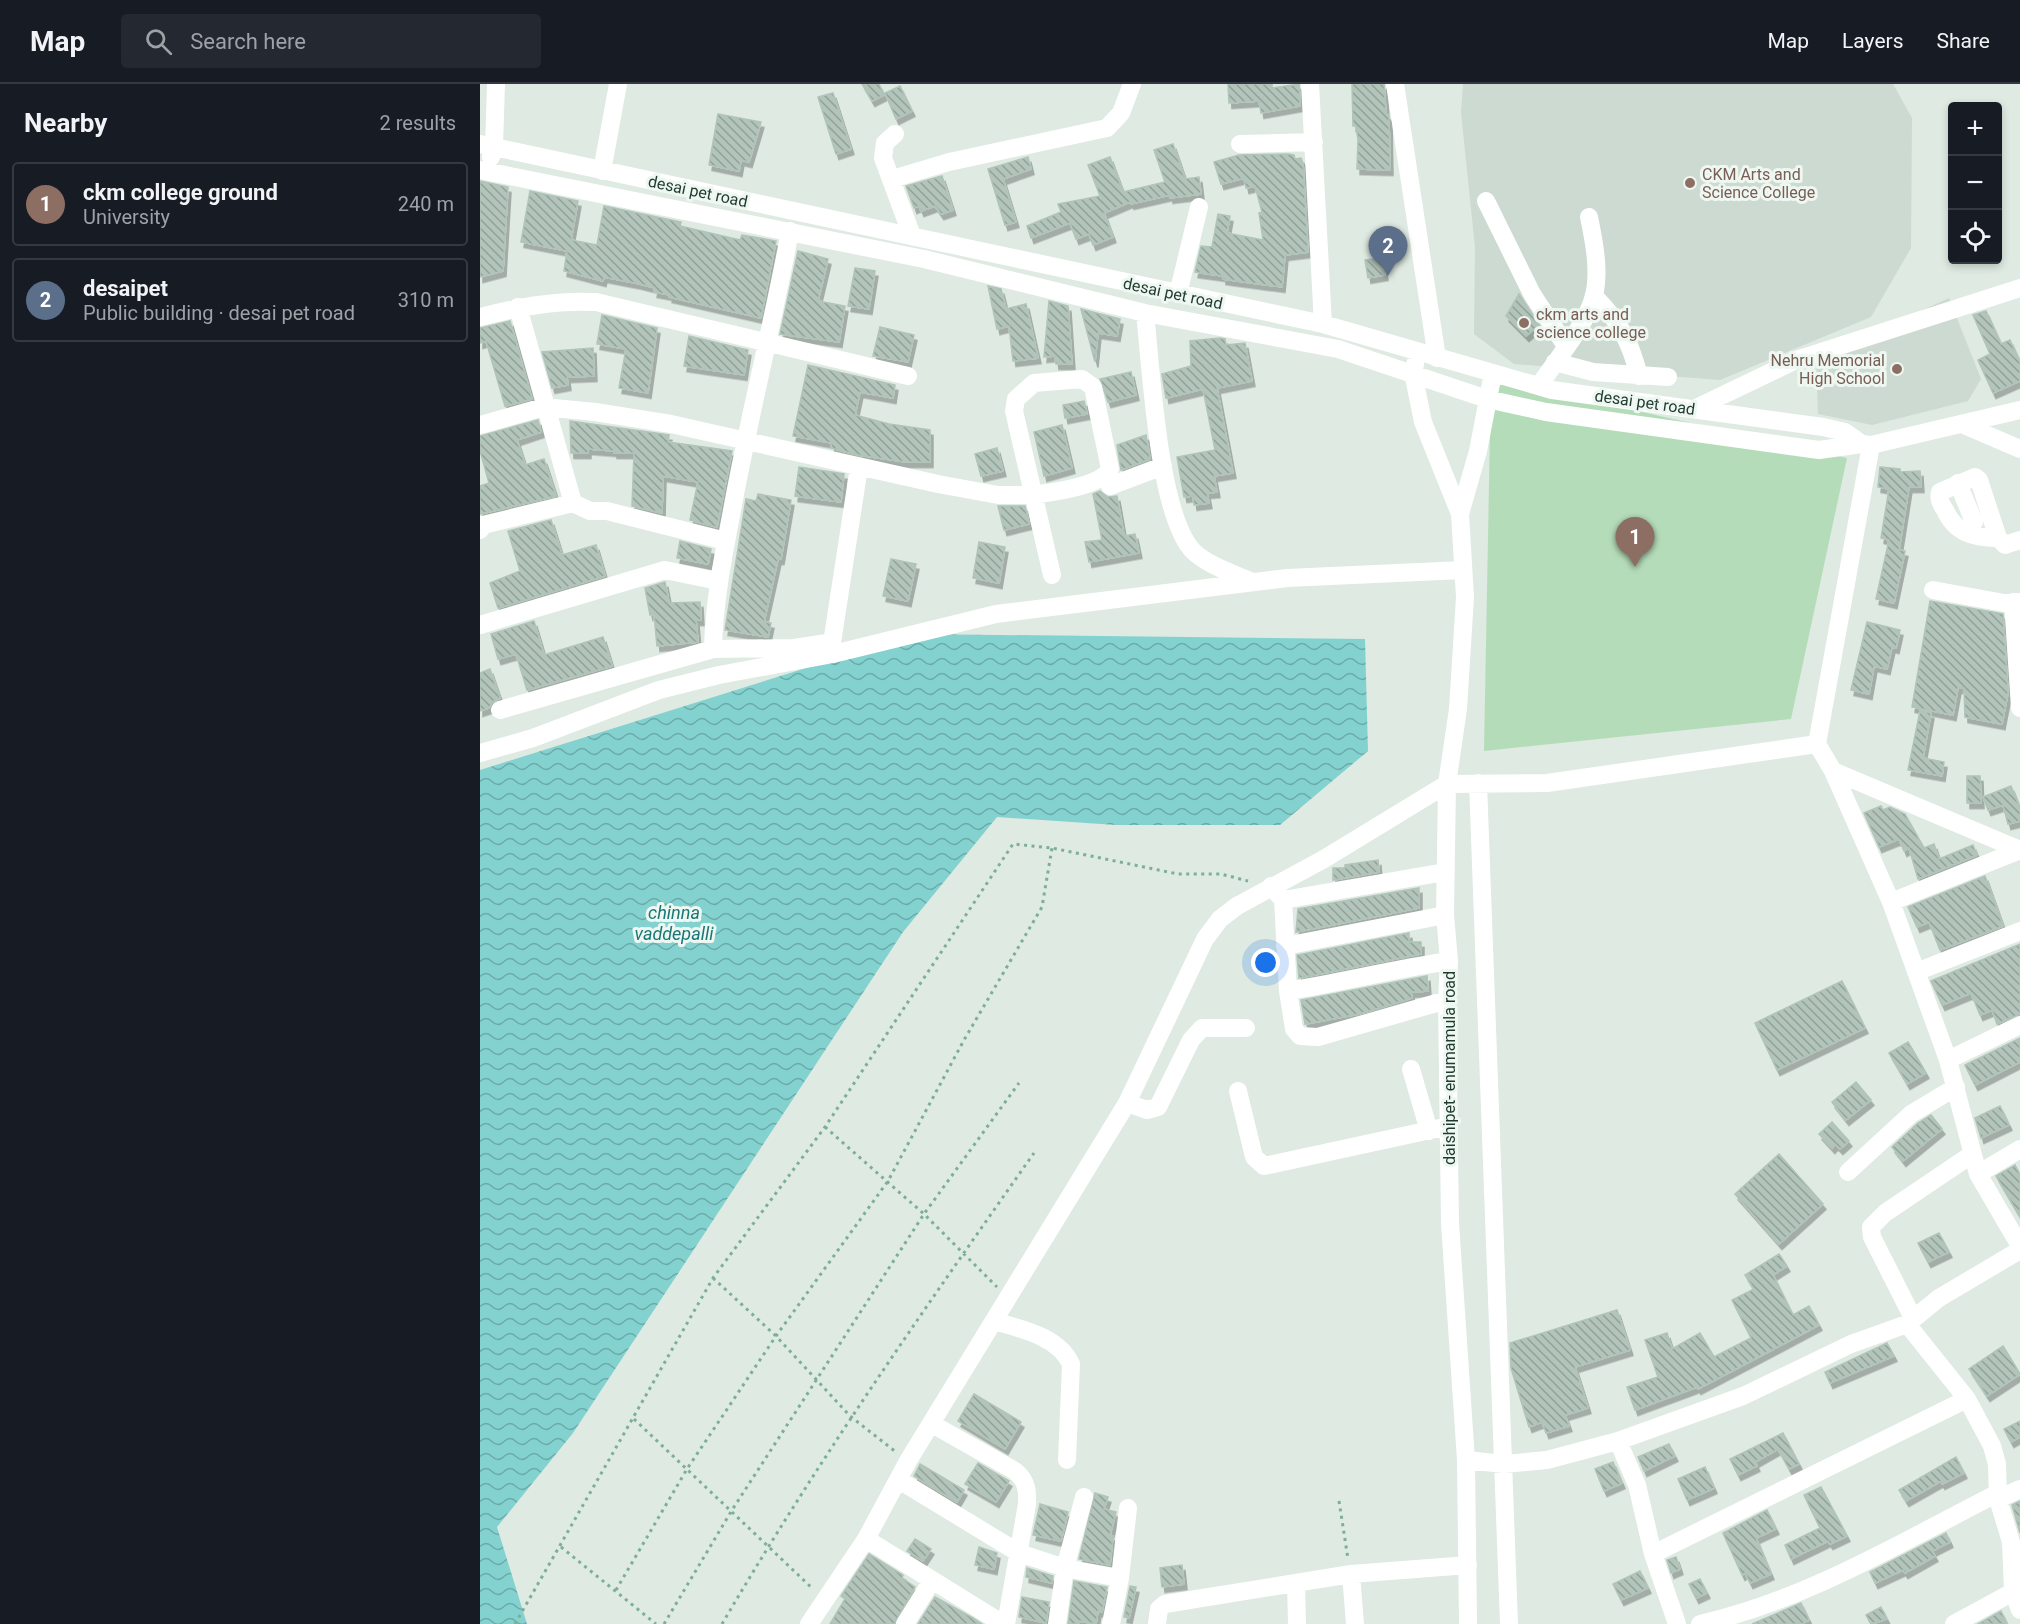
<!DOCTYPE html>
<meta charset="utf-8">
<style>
:root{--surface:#171b24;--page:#242831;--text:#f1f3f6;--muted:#9ea1a6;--line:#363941;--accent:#b45309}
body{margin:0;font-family:Roboto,sans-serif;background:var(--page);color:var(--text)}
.controls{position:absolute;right:18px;top:18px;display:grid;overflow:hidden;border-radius:6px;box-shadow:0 3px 9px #0003}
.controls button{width:54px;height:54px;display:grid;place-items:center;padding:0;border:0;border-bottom:2px solid var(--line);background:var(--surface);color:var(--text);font:30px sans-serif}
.you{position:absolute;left:786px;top:879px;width:21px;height:21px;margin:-15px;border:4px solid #fff;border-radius:50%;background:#1a73e8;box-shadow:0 0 0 9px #1a73e833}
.badge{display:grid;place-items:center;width:39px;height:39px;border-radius:50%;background:var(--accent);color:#fff;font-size:20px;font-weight:700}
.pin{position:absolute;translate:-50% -50px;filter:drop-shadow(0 2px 3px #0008)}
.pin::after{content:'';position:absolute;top:32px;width:21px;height:18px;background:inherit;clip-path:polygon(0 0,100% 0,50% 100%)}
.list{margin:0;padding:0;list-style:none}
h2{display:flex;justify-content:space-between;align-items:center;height:78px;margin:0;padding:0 24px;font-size:26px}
h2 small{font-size:20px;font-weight:400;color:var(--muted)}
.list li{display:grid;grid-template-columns:39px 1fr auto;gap:18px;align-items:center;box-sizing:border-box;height:84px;margin:0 12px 12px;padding:0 12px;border:2px solid var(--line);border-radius:6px}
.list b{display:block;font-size:22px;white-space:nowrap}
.list p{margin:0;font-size:20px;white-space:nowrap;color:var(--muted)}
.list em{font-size:20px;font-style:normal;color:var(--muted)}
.icon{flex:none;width:33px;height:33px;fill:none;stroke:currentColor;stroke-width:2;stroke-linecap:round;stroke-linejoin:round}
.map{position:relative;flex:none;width:1540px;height:1540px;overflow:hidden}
header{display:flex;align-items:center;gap:36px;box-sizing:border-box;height:84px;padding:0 30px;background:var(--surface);border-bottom:2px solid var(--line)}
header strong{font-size:28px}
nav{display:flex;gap:33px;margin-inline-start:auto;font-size:21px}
.search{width:420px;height:54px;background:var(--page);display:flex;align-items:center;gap:15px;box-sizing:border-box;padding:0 21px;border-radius:6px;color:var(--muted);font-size:22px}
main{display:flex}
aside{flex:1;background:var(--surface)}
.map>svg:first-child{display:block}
</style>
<header>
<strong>Map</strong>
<div class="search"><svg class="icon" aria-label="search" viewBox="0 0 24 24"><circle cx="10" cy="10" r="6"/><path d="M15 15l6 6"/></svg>Search here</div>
<nav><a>Map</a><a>Layers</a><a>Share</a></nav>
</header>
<main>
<aside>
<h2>Nearby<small>2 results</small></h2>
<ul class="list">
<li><span class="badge" style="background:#8d6e63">1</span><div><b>ckm college ground</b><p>University</p></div><em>240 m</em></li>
<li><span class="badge" style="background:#5c6f8a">2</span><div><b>desaipet</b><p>Public building · desai pet road</p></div><em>310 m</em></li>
</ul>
</aside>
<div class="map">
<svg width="1540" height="1540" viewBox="0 0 1540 1540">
<defs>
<pattern id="water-waves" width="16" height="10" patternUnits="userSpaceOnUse" patternTransform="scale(1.5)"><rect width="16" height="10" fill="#83d2d0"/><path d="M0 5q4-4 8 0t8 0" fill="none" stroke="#6baba9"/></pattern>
<pattern id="building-back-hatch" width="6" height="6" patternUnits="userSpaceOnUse" patternTransform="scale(1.5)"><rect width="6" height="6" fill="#b3c5bb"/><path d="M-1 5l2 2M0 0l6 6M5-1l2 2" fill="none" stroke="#91a198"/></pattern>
<filter id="shadow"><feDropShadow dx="3" dy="5.5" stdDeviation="0" flood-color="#0004"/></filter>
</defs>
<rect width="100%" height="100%" fill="#deeae2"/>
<!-- built -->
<path fill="#ccdad1" d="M983 0H1413L1432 34 1431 164 1391 233 1240 296 1034 280 994 250 995 164 981 28Z
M1469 214 1501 295 1488 317 1392 341 1338 330 1336 274Z"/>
<!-- green -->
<path fill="#b5dcb9" d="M1011 294 1367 374 1311 635 1004 667Z"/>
<!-- water -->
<path fill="url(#water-waves)" d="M435 550 885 555 888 667 800 741H636L517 733 423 848 93 1349 17 1443 47 1540H0V686Z"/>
<!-- building -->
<path fill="url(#building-back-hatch)" stroke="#b0c4b8" stroke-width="1.5" filter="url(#shadow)" d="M382 0H399L404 11 392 17Z
M748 0H792V4L819 0 820 22 781 29 779 17 749 19Z
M872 0H904L906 29 909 33 910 86 877 85 878 56 876 42H873Z
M420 2 432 27 416 35 405 9Z
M353 9 371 65 356 70 338 13Z
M238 30 281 38 269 78 261 76 259 87 229 81Z
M693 60 705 95 719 93 721 110 690 114V111L651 120 650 118 624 129 633 153 613 161 609 150 596 155 590 139 551 154 547 142 581 128 578 120 620 112 608 81 630 73 643 108 685 98 674 66Z
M808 70 814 71 815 75 821 74 823 79 828 168 805 171 802 203 743 195V192L715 188 721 162 732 163 738 130 750 132 747 149 783 156 779 129 782 128 775 102 766 104 764 94 741 100 734 78 759 71Z
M548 73 551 85 523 95 536 138 525 141 508 85Z
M462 92 473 126 461 130 455 122 441 127 439 122 434 124 426 102Z
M0 97 28 103 23 187 0 193Z
M50 107 98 117 91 156 117 161 124 122 201 138 200 142 260 156 262 151 296 157 281 234 189 213 190 211 174 208 175 204 160 200 124 193 123 197 84 187 87 167 41 158Z
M318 167 348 175 338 217 365 222 359 258 300 250Z
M903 174 905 191 888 194 885 176Z
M375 184 395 187 389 225 368 222Z
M508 202 521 205 526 225 546 220 558 274 533 277 529 242 517 245Z
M1039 210 1059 241 1046 252 1026 232Z
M569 217 588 222 592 280H576L575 272 564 273Z
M601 225 640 235 637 252 618 249 615 278Z
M1506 227 1521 260 1530 256 1540 278V297L1513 309 1498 276 1510 270 1493 231Z
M122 231 177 244 168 309 139 304 146 265 117 260Z
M30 237 52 315 25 322 6 257 0 259V244Z
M400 243 434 251 428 278 393 272Z
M209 252 268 266 264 291 204 282Z
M740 254 745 255 746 261 765 259 772 297 737 304 753 389 734 392 737 408 727 409 729 419 714 421 713 412 704 413 697 373 735 366 723 305 686 314 682 290 711 282 710 257Z
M113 264 114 292 87 293 88 301 72 304 62 268Z
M328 281 415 301 413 314 380 308 375 331 409 340 450 346V378H426L378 371 351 364 352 359 313 352Z
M651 288 656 311 628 318 620 295Z
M604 317 607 330 585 334 583 321Z
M58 336 61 348 37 356 45 381 64 375 76 412 0 430V402L9 399 0 367V352Z
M90 337 189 351 188 358 252 367 237 443 210 436 218 398 183 392 182 429 152 422 154 369H134V367L108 365V369H91Z
M582 341 592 384 564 392 554 348Z
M666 351 670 375 641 386 637 361Z
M517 364 523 387 501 392 495 370Z
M319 383 364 390 361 418 315 412Z
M1400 383 1420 385V388L1440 387 1441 403H1429L1419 466 1425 467 1414 519 1396 515 1409 456 1401 454 1409 405 1398 403Z
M620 407 628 413 637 412 644 452 655 450 659 469 609 478 605 458 622 456 613 410Z
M278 410 311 416 301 475H298L284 538 291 539 288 553 245 546 266 415 276 417Z
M518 422H545L549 440 524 446Z
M71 436 82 471 116 461 125 492 18 524 10 499 40 487 28 447Z
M200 457 231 465 228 480 197 474Z
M499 458 525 463 519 499 493 494Z
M411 475 436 480 428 517 403 512Z
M185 498 189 519 220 518 221 536H216L218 558 177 562 174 530 170 531 165 504Z
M1450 517 1523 530 1528 609 1522 640 1485 633 1484 604H1478L1473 631 1432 623Z
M54 537 64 571 123 553 132 582 47 606 36 570 18 575 11 550Z
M1387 538 1420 546 1416 564 1412 563 1407 585 1394 582 1389 610 1371 606Z
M10 585 20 614 12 618 9 624 0 627V589Z
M1440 627 1451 629 1443 674 1464 678 1462 692 1428 686Z
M1487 692H1500L1501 719H1487Z
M1531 702 1540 725V737L1528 740 1523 721 1508 726 1503 713Z
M1401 722 1403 726 1410 723 1425 730 1444 764 1454 760 1459 775 1493 761 1497 771 1438 795 1429 764 1424 767 1419 755 1399 763 1384 729Z
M898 776 899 788 853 796V784H865V781Z
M1505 792 1523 842 1460 866 1449 838 1437 843 1428 823Z
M939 804V824L816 848 818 825Z
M929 849V858H941V870L819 894 817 871Z
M1540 860V930L1517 940 1512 926 1500 931 1491 909 1462 921 1451 897Z
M947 892 948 907 931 908 932 914 879 930 825 940 821 916Z
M1362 897 1385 944 1297 986 1275 939Z
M1540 954V978L1495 1001 1485 981Z
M1428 958 1446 989 1427 1000 1409 969Z
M1376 998 1391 1016 1366 1036 1352 1018Z
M1520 1022 1529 1041 1501 1054 1495 1034Z
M1451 1031 1462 1045 1423 1077 1412 1063 1438 1039Z
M1352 1038 1369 1057 1360 1065 1355 1060 1352 1064 1339 1050Z
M1299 1070 1343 1120 1299 1160 1255 1110Z
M1535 1081 1540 1091V1133L1516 1092Z
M1459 1149 1469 1168 1448 1178 1438 1159Z
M1299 1170 1307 1182 1293 1191 1313 1231 1329 1222 1339 1241 1218 1305 1217 1303 1155 1326 1147 1303 1178 1293 1165 1256 1187 1249 1192 1265 1220 1249 1234 1273 1271 1254 1252 1216 1274 1205 1265 1191Z
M1137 1226 1150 1266 1095 1283 1108 1324 1085 1331 1089 1342 1066 1349 1062 1338 1049 1343 1031 1284 1030 1259Z
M1407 1259 1414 1272 1350 1299 1345 1288Z
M1523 1262 1540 1290 1507 1312 1489 1285Z
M494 1310 541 1338 525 1365 478 1337Z
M1540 1337V1353L1531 1358 1524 1345Z
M1303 1349 1319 1380 1309 1385 1298 1365 1275 1378 1277 1382 1258 1391 1250 1375Z
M1189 1360 1195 1372 1164 1387 1158 1373Z
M1476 1373 1484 1389 1462 1400 1461 1397 1426 1417 1419 1406Z
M1133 1378 1142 1399 1124 1407 1115 1385Z
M498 1379 529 1397 516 1418 485 1400Z
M440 1380 484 1406 477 1418 434 1392Z
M1225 1383 1234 1404 1207 1416 1198 1395Z
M1341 1403 1367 1452 1350 1460 1348 1457 1311 1475 1305 1461 1340 1444 1324 1411Z
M615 1409 628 1413 624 1425 636 1428 630 1451 633 1452 630 1481 599 1475Z
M1540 1417V1449L1532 1421Z
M560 1420 588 1428 581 1457 553 1451Z
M1287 1426 1296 1445 1276 1454 1291 1490 1270 1499 1265 1489 1262 1491 1243 1449Z
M1466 1449 1470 1458 1452 1467 1455 1472 1425 1489 1423 1486 1395 1499 1390 1488Z
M435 1455 451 1465 443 1477 427 1467Z
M499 1463 517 1469 514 1485 495 1481Z
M389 1470 423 1491 422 1494 435 1503 414 1540H350L365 1515 361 1512Z
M1196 1473 1200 1485 1191 1489 1187 1476Z
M702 1481 704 1500 682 1503 680 1484Z
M547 1484 573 1492 572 1499 546 1493Z
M1160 1487 1168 1504 1141 1516 1133 1500Z
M1220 1495 1227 1509 1216 1514 1209 1500Z
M594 1497 627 1503 622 1528 618 1527 616 1540 599 1537V1540H588Z
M650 1502 656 1503 649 1534 644 1533Z
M455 1513 493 1534 502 1540H438Z
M542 1513 569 1518 566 1539 539 1533Z
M1321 1519 1329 1536 1322 1540H1272Z
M1401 1523 1407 1535 1391 1540 1386 1531Z
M1521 1527 1527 1540H1498Z"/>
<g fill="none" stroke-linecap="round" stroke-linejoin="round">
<!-- path -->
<path stroke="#7daf97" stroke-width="3" stroke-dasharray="3 4.5" stroke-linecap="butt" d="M345 1043 444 1130 517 1203
M233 1194 296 1252 370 1332 416 1368
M154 1335 333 1505
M859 1417 868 1475
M81 1463 176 1540
M136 1506 207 1385 296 1252 408 1097 484 956 562 823 572 764
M35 1540 233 1194 345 1043 533 760 572 764 698 790H741L768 797
M184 1540 252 1426 444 1130 539 999
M242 1540C338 1376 445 1224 554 1069"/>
<!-- minor -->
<path stroke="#fff" stroke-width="18" d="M830 0 843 240
M915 0 957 274
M415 50 405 59 403 74 432 152
M0 60 843 240 1072 306 1343 343 1365 348 1382 360
M760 60 834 58
M11 73 14 63 16 0
M0 86 444 175 665 229 858 265 1007 315 1066 328 1339 366 1382 360 1391 361 1540 326
M122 87 138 0
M412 95 469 78 627 44 641 29 652 0
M1006 117 1052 210 1086 262
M698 210 719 123
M1114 212C1140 238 1150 257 1159 292
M38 223 93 419
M665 229C671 283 678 430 713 467 727 481 752 489 770 497
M0 233C39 223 76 216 116 218L428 292
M1075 278 1113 288 1188 293
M935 280 933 289 943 338 980 430 985 513 978 625 967 700 965 831 969 877 967 916 970 1139 986 1376 988 1540
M1059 302C1074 279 1109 237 1114 211 1120 188 1114 157 1109 133
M1214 325 1316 276 1540 204
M0 341 64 323 115 328 191 340 458 400 518 411H552C573 408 620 403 630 385L613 303 602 295 554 299 536 315 534 327 572 491
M1484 341 1540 365
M1391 361 1337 660 1353 687 1411 818 1468 976 1498 1090 1540 1162
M1478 399 1494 438
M630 402 683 382
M980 430 998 367 1013 289
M0 446 3 441 93 419 110 427H127L246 457
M1518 454C1494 454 1475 449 1465 426 1461 420 1458 415 1460 408L1495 393 1499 396 1518 454 1525 461 1540 456
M1453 506 1524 519 1540 518
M1533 518 1540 624
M0 541 185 486 238 497
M233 565C234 516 244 469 253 421 270 329 293 239 310 147
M353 570 352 559 379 383
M20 626 233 565 314 564 347 559
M0 669 53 654 179 606 239 591 353 570 516 530 807 494 983 486
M1353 687 1540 766
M998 699 1029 1540
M791 802 803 816 808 907 814 945 820 952 838 953 967 916
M803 816 965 788
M1411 818 1540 766
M805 862 965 831
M1436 888 1540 847
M808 907C862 898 915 885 969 877
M1468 976 1540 941
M931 985 949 1047
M758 1007 774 1073 784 1082 969 1042
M647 1019 667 1026 678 1023 711 956 722 944H766
M1368 1088 1431 1030 1476 1003
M1498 1090 1540 1065
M1540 1166 1459 1214 1427 1240 1487 1315 1512 1362 1517 1380 1518 1415 1531 1458 1533 1508 1540 1526
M1433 1234 1392 1153 1391 1143 1405 1129 1491 1071
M514 1237C541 1245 578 1252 591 1280L587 1376
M452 1340 535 1387C546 1396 548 1406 547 1420L526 1540
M1138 1357 1157 1401 1173 1470 1487 1315
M986 1376 1024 1380 1067 1376 1138 1357 1263 1312 1371 1260 1427 1240
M419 1396 539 1469 585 1484 640 1494
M1518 1415 1540 1405
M386 1455 523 1540
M1173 1470 1197 1540
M871 1490 875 1540
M816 1499 817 1540
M329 1540 386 1455 428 1377 647 1019 725 855 740 835 757 822 844 775 967 700 1067 699 1337 660
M425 1540 451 1498
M577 1540 585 1484 604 1413
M631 1540 640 1494 648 1424
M677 1540 679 1525 685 1520 871 1490 988 1481
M1220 1540C1326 1516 1422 1458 1518 1409
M1474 1540 1533 1508"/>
</g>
<!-- markers -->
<g fill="#8d6e63" stroke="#eef7f1" stroke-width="2">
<circle cx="1210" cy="99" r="6"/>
<circle cx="1044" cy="239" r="6"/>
<circle cx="1417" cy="285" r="6"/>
</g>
<g text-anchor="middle" stroke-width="6" stroke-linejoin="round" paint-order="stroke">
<!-- education labels -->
<g font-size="16" fill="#785e54" stroke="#eef7f1" text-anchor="start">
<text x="1222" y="96">CKM Arts and<tspan x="1222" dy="18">Science College</tspan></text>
<text x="1056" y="236">ckm arts and<tspan x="1056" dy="18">science college</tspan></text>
<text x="1405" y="282" text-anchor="end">Nehru Memorial<tspan x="1405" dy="18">High School</tspan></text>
</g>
<!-- street labels -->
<g font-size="16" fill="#1f3a2e" stroke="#eef7f1">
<text transform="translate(218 107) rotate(12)" y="6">desai pet road</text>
<text transform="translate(693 209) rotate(12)" y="6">desai pet road</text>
<text transform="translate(1165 318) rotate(8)" y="6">desai pet road</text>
<text transform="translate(969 984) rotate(-90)" y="6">daishipet- enumamula road</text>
</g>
<!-- water labels -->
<g font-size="18" font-style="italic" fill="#187776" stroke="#eef7f1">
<text x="194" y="835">chinna<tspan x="194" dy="21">vaddepalli</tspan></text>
</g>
</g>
</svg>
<div class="controls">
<button>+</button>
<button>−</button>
<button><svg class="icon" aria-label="locate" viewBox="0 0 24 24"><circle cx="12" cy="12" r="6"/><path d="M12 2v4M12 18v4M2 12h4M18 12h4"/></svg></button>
</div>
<div class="you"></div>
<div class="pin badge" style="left:1155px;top:483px;background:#8d6e63">1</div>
<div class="pin badge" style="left:908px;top:192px;background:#5c6f8a">2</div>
</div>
</main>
